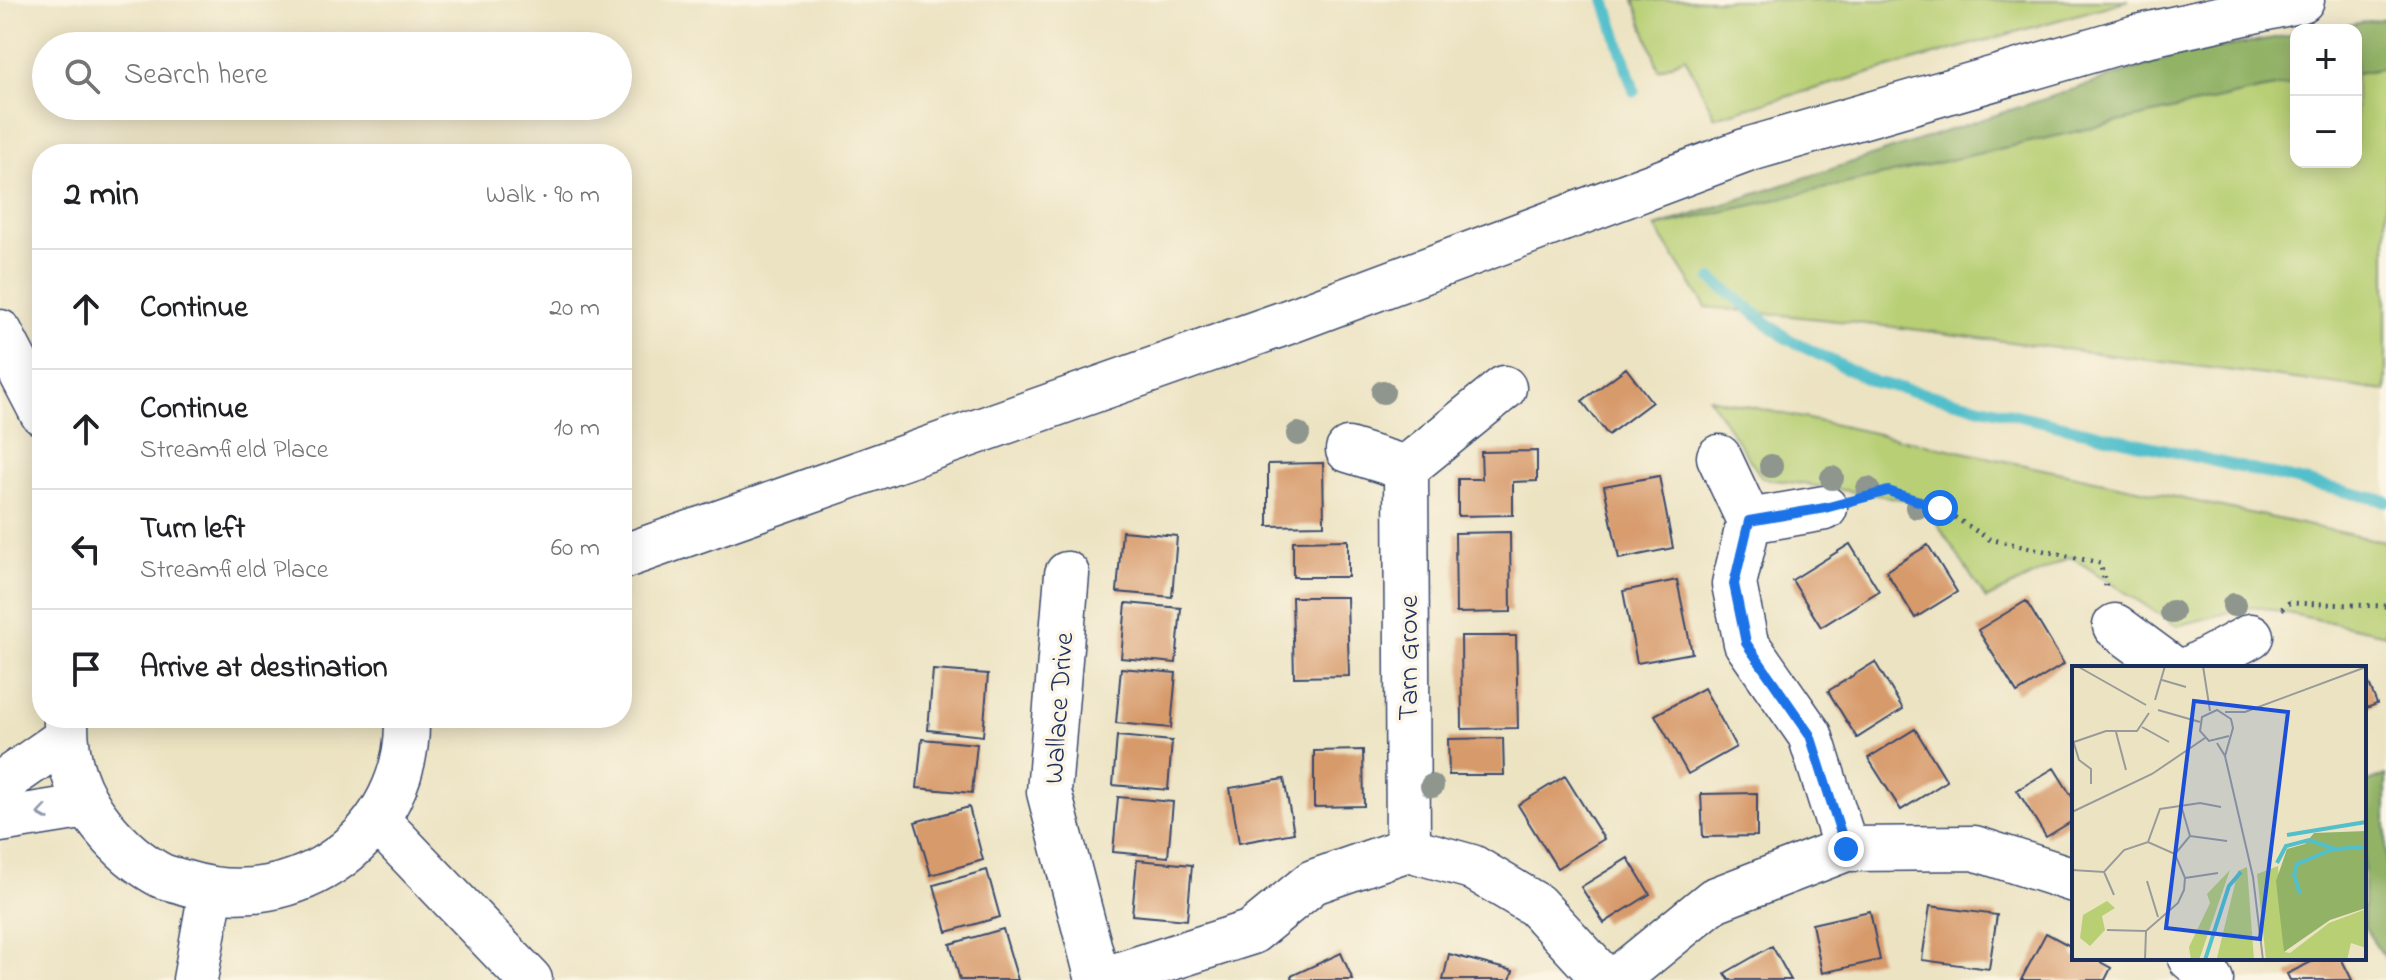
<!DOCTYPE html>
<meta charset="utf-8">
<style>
:root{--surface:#fff;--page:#f2f2f2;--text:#202124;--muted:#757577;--line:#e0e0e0}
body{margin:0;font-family:"Indie Flower",sans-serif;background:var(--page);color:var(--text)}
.controls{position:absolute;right:24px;top:24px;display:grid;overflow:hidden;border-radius:16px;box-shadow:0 4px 20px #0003}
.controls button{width:72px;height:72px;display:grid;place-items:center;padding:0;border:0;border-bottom:2px solid var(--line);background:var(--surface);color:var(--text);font:40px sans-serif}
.stop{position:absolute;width:24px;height:24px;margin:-18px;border:6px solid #1a73e8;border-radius:50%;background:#fff}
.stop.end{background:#1a73e8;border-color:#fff;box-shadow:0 2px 8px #0008}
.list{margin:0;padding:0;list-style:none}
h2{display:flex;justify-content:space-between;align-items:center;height:104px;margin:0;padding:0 32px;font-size:34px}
h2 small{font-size:26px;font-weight:400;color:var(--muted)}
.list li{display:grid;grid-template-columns:52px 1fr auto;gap:24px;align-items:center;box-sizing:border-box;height:120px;padding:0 32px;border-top:2px solid var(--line)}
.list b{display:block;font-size:30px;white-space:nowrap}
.list p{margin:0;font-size:26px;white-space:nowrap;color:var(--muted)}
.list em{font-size:26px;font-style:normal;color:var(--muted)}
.icon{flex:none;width:44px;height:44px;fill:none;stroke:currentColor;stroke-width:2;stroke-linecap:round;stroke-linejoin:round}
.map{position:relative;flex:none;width:2386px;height:980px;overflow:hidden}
.search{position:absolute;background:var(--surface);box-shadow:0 4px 20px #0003;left:32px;top:32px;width:600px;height:88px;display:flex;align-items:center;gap:20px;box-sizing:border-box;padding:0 28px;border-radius:44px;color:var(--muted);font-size:30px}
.panel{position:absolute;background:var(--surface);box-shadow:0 4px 20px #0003;left:32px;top:144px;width:600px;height:584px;border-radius:32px}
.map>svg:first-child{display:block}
</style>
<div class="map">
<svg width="2386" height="980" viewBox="0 0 2386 980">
<rect width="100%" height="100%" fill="#fcf5e5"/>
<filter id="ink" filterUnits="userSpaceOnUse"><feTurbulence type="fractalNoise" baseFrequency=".0125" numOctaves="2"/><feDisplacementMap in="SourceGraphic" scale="16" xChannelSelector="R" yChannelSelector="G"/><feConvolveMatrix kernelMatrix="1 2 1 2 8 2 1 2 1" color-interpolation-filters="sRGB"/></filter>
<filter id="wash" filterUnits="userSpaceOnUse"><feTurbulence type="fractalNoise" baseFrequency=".006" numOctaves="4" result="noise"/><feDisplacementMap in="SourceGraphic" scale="32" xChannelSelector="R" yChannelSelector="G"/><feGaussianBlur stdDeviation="1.8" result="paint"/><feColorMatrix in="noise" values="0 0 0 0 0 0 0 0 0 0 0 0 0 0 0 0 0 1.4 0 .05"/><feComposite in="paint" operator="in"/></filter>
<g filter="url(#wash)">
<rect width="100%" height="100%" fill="#ece3c2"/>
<!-- green -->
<path fill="#b8cf74" stroke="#6a7f69" stroke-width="2" d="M1634 0H2129L1715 117 1685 57 1659 70Z
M2386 68V391L1903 328 1706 307 1655 227 2259 90 2296 83V162H2356V73Z
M1709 398 2386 542V634L2254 606 2177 626 2071 557 1986 599 1923 502 1762 478Z"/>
<!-- forest -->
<path fill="#92b266" stroke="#567062" stroke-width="2" d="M2386 18V68L2356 73V30H2320Z
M2296 34V83L2259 90 1655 227 2175 56Z
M2386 775V960L2364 927V784Z"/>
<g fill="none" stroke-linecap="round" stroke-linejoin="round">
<!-- stream -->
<path stroke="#52bfcb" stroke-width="12" d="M1605 0 1634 91
M1712 279 1786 338 1874 382 2386 501"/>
</g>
<g id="blocks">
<!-- building -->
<path fill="#d79a6a" d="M1626 368 1652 402 1608 435 1582 401Z
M1537 451V481L1513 482V515L1458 516V479H1482L1481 452Z
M1323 463 1324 525 1268 526V464Z
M1659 476 1673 548 1619 559 1604 486Z
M1122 531 1177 536 1172 597 1117 592Z
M1510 532 1511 612 1456 613 1455 533Z
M1348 540V577H1293V541Z
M1850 544 1879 591 1821 627 1792 580Z
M1928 545 1957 592 1915 618 1886 571Z
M1677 580 1692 653 1637 663 1623 591Z
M1292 597H1347L1349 676 1294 677Z
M2026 601 2064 664 2017 693 1978 630Z
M1126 603 1181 608 1176 663 1121 658Z
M1461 636H1516L1518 728 1462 729Z
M1875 662 1903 709 1857 738 1828 691Z
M1121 668 1176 673 1171 728 1116 723Z
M933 670 988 674 983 736 928 730Z
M2364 671 2377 704 2364 709Z
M1704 688 1736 747 1688 774 1655 715Z
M1915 729 1947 781 1901 810 1868 758Z
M1117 736 1172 741 1168 790 1113 785Z
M1503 738 1504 775H1449L1448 739Z
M922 739 977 744 972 793 917 788Z
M1363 750 1364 806 1314 807V751Z
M2054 768 2074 800V820L2046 837 2017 790Z
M1565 776 1604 839 1557 868 1518 805Z
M1284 779 1294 833 1239 843 1230 788Z
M1757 793V836L1703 837 1701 794Z
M1118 797 1173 802 1168 857 1113 852Z
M969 807 983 860 931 875 915 822Z
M1628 858 1650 894 1604 923 1581 887Z
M1137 860 1192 865 1187 920 1132 915Z
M987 870 1000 917 947 932 934 885Z
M1930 906 1997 915 1989 969 1922 960Z
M1870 911 1880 960 1822 973 1812 924Z
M1003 929 1018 980H960L950 944Z
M2046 933 2074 948V958H2093L2111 968 2105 980H2021Z
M1772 946 1791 980H1729L1725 973Z
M1341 953 1353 980H1292L1291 976Z
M1449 954 1513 971 1510 980H1443Z
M2319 958H2341L2352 980H2290L2287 974Z"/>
</g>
</g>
<g filter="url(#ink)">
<use href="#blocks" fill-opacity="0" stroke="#3a4a6d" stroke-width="2"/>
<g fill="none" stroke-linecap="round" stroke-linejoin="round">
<defs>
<path id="street" d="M1348 450 1406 468 1504 388
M1719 457 1749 521 1825 508
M1406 468 1408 849
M1749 521 1734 584 1746 643 1810 735 1846 849
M1067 574 1049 792 1098 980
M2115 626 2172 668
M2191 668 2251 636
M2190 958 2202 968 2211 980
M195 980 211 891
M1102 980 1252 932 1313 882 1408 849 1472 867 1536 905 1605 980
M1616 980 1714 900 1846 849 1974 848 2074 880"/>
<path id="secondary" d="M0 332 42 413
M622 557 1285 323 1750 149 2137 37 2302 0
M66 718C65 759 76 793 102 825 118 845 139 864 162 876 170 879 178 880 186 883 296 917 410 836 407 718
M0 784 66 738
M0 820 87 806
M377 820 530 980"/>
</defs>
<!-- street casing -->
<use href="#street" stroke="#3a4a6d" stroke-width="47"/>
<!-- secondary casing -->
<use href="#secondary" stroke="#3a4a6d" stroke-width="47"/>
<!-- path -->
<path stroke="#3a4a6d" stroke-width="5" stroke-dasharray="2 6" stroke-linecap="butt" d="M1865 498 1888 491 1940 508 1989 539 2100 563 2106 586
M2282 609 2289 603 2386 606"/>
<!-- street -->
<use href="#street" stroke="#fff" stroke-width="44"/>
<!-- secondary -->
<use href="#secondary" stroke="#fff" stroke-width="44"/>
</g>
<!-- trees -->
<g fill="#8e968e">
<circle cx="1383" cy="392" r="12"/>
<circle cx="1298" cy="434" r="12"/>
<circle cx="1771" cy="466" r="12"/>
<circle cx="1832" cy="478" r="12"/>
<circle cx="1868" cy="489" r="12"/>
<circle cx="1917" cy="507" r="12"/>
<circle cx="2234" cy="605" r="12"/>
<circle cx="2172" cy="612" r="12"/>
<circle cx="1432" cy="786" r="12"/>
</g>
<!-- one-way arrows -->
<defs><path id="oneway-chevron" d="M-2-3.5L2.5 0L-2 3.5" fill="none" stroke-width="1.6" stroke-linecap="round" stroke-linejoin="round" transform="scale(2)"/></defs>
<use stroke="#8d97ae" href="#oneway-chevron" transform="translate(43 813) rotate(171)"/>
</g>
<g fill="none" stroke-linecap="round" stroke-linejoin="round" filter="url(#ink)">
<!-- route -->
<path stroke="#1a73e8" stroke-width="10" d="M1846 849 1810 735 1746 643 1734 584 1749 521 1825 508 1888 491 1940 508"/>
</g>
<g text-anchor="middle" stroke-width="7" stroke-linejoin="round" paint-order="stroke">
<!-- street labels -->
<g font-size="28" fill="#1b2f5e" stroke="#fcf5e5">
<text transform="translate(1407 658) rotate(-90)" y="10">Tarn Grove</text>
<text transform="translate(1057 708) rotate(-86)" y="10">Wallace Drive</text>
</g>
</g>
<!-- overview -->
<g transform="translate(2072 666)">
<rect width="294" height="294" fill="#ece3c2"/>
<path d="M206 200 212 286 218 287 257 257 294 243V282L279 277 275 294H194L185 208ZM175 201 182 294H148L145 292 166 205ZM158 204 127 294H119L117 281 138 237 135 228ZM35 235 43 242 30 250 33 264 18 280 8 272 11 249Z" fill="#b8cf74"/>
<path d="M294 165V242L258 254 212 286 204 215 215 183 233 178 242 167Z" fill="#92b266"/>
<path fill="none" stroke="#52bfcb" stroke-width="4" d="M215 169 294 156M205 197 214 180 237 174 263 183 294 181M228 228 222 209 225 198 261 183M133 294 157 220 169 206"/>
<path fill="none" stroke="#989b9a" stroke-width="2" d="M5 0 74 39M131 0 138 45M90 14 114 21M83 34 93 0M86 44 128 56M153 46H173L294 1M70 61 97 76M44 66 54 104M0 71 7 94 19 103V118M2 76 34 65H65L77 47M145 77 153 90 181 211 191 294M153 90 161 62 159 53 145 44 130 51 128 65 137 75 157 70M0 146 80 108 133 72M118 170 155 175M76 176 88 143 128 137 149 141M103 188 118 170 109 139M0 204 32 206 52 184 76 176 103 188 113 212 112 224 106 237 74 265 73 294M32 206 42 229M113 212 146 207M75 215 86 251M35 264 74 265"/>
<path fill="#1d4ed8" fill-opacity="0.15" stroke="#1d4ed8" stroke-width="4" d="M122 35 216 46 188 273 94 262Z"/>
<rect width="294" height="294" fill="none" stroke="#1b2f5e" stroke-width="4"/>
</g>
</svg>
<div class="controls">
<button>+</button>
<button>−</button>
</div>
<div class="stop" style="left:1940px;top:508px"></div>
<div class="stop end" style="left:1846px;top:849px"></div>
<div class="search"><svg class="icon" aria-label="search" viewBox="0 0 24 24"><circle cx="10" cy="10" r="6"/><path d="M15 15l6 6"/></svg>Search here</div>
<section class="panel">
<h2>2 min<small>Walk · 90 m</small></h2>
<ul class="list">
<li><svg class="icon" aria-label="ahead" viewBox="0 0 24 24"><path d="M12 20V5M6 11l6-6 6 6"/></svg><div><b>Continue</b></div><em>20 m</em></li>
<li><svg class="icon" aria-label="ahead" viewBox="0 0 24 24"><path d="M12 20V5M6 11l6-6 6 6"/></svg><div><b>Continue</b><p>Streamfield Place</p></div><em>10 m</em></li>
<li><svg class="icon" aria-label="left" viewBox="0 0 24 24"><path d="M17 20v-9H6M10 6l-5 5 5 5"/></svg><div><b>Turn left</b><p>Streamfield Place</p></div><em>60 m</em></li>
<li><svg class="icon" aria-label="arrive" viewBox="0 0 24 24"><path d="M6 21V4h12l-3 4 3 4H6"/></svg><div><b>Arrive at destination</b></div></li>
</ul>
</section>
</div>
